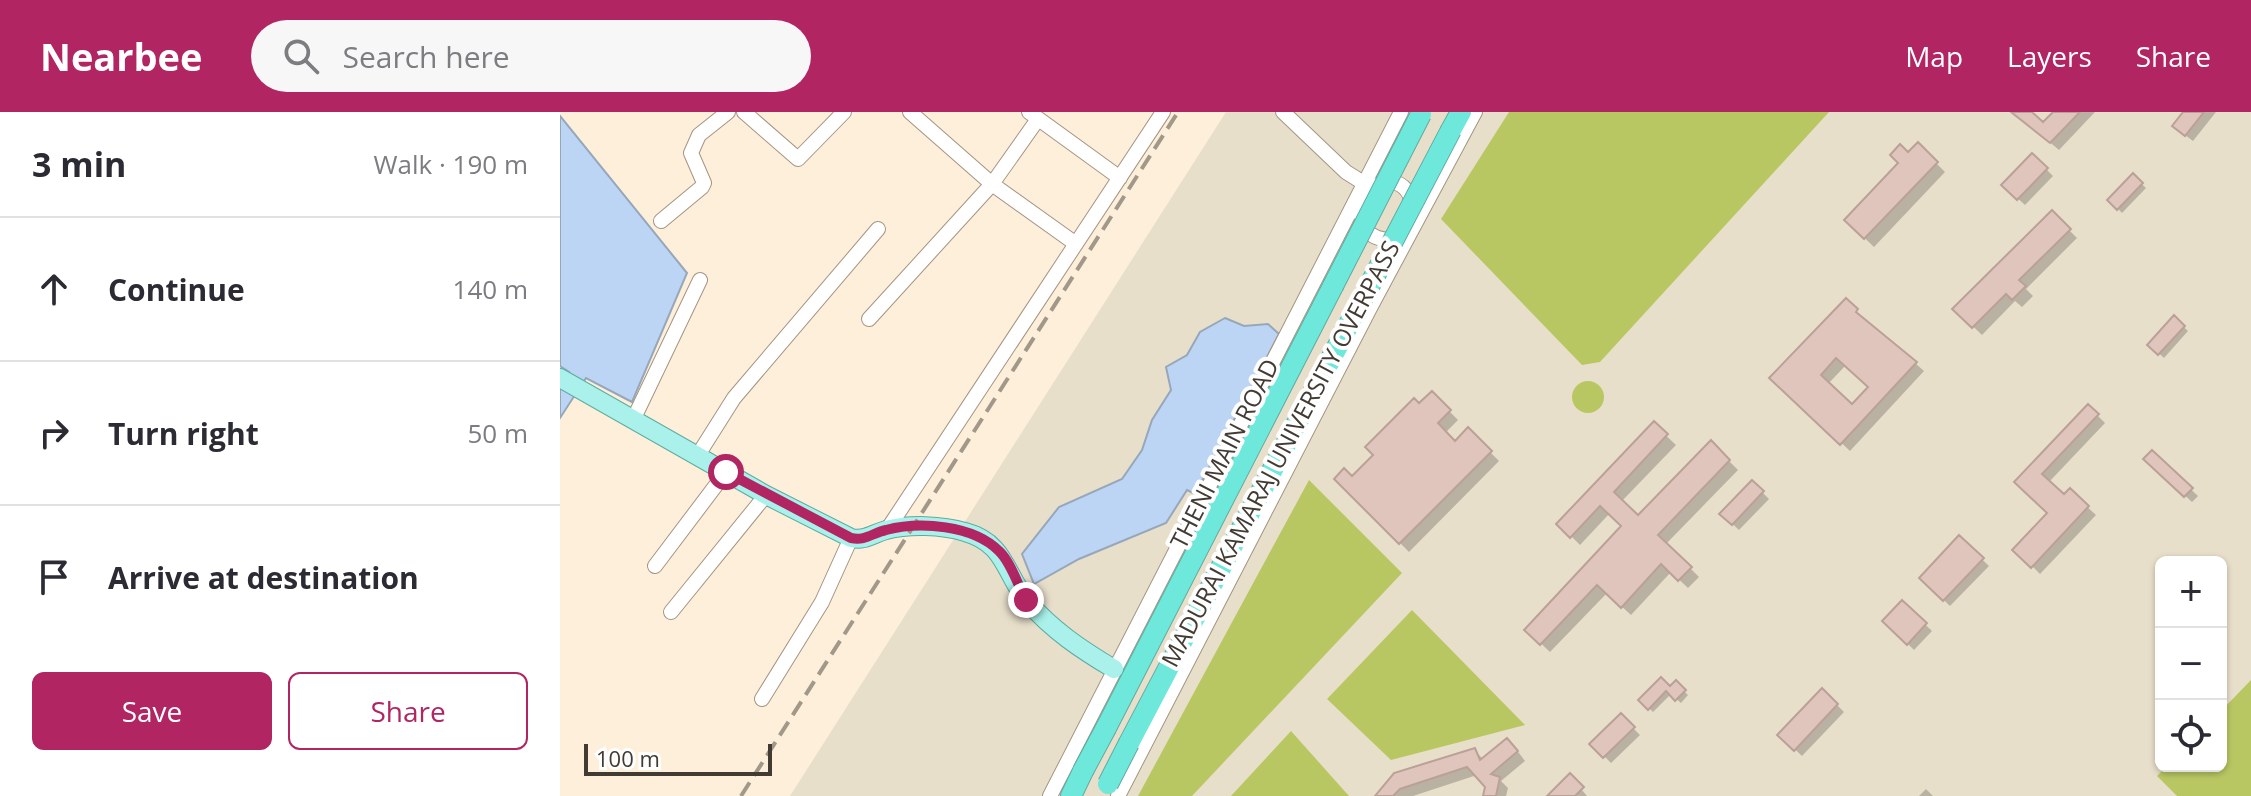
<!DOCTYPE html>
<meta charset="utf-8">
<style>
:root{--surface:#fff;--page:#f7f7f7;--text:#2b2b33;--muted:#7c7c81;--line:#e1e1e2;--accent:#b02562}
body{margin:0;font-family:"Open Sans",sans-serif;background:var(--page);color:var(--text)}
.controls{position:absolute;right:24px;bottom:24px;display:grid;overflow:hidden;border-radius:12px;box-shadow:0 2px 6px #0004}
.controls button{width:72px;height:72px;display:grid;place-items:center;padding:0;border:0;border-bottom:2px solid var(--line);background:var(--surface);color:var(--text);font:40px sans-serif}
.scale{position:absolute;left:24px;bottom:20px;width:188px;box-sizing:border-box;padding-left:8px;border:4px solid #413b33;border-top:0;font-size:22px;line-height:28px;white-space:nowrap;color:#413b33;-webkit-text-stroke:6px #fefefe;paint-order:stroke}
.stop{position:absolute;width:24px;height:24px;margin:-18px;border:6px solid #b02562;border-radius:50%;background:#fff}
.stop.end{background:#b02562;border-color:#fff;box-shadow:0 2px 8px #0008}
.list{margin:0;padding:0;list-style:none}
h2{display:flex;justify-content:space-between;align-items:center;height:104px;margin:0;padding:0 32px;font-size:34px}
h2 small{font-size:26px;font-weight:400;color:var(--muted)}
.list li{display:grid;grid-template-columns:52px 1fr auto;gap:24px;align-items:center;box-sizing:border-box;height:144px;padding:0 32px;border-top:2px solid var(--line)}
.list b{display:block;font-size:30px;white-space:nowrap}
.list em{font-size:26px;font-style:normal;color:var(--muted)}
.actions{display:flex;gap:16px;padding:24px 32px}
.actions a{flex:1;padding:18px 0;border:2px solid var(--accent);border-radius:12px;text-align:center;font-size:28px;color:var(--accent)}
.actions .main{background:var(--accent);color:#fff}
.icon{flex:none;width:44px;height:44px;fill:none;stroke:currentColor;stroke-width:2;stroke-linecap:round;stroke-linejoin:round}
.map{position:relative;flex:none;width:1691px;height:684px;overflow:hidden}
header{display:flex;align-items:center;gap:48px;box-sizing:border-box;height:112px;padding:0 40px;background:var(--accent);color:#fff}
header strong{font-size:38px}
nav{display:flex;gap:44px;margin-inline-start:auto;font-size:28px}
.search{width:560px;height:72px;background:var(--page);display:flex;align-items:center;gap:20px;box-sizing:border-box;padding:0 28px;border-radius:44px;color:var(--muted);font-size:30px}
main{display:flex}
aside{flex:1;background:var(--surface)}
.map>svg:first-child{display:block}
</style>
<header>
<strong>Nearbee</strong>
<div class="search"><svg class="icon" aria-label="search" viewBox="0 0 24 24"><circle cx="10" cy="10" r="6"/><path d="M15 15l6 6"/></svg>Search here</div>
<nav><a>Map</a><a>Layers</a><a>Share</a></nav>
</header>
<main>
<aside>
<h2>3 min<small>Walk · 190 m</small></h2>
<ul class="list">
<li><svg class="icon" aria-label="ahead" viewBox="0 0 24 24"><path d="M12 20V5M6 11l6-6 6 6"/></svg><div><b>Continue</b></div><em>140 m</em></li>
<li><svg class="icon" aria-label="right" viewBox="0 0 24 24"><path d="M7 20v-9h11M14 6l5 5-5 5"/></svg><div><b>Turn right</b></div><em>50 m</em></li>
<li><svg class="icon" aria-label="arrive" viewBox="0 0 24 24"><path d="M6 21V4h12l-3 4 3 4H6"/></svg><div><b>Arrive at destination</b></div></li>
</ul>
<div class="actions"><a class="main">Save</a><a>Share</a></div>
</aside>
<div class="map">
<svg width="1691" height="684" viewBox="0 0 1691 684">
<rect width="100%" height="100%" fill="#fdefd9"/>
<!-- commercial -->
<path fill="#e8dfcb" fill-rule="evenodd" d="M666 0H1691V684H230ZM1601 450H1661V654H1601Z"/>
<!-- green -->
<path fill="#b9c763" d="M949 0H1269L1040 250 1022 253 881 107Z
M1012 285a16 16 0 1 1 32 0a16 16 0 1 1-32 0Z
M749 368 842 461 632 684H578Z
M852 498 965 613 831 648 767 587Z
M1691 568V684H1617L1597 664 1607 654H1661V599Z
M731 619 789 684H671Z"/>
<!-- water -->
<path fill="#bcd5f4" stroke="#97a7ba" stroke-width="2" d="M0 4 127 161 72 290 26 266 0 306V272L9 260 0 254Z
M665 206 684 214 708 212 719 222 635 382 627 378 606 411 519 447 474 472 462 442 499 395 562 367 582 338 592 308 611 278 606 255 627 243 640 220Z"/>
<!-- shadow -->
<path fill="#0003" fill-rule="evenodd" d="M1454 0H1469L1483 13 1496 0H1535L1499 38Z
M1625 0H1656L1633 29 1621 20Z
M1358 33 1385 60 1314 135 1286 108Z
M1472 43 1493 64 1465 93 1443 73Z
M1573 64 1586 76 1562 101 1550 88Z
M1492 101 1517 126 1466 177 1473 184 1462 195 1455 189 1422 223 1395 197Z
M1286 189 1315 219 1317 217 1364 259 1290 339 1212 266ZM1286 253 1310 275 1293 295 1268 272Z
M1614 206 1628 219 1604 246 1590 233Z
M872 282 898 308 885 321 895 331 908 318 939 349 849 440 777 367H792Z
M1528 294 1545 311 1489 370 1505 385 1510 379 1536 403 1480 462 1455 437 1490 401 1457 370Z
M1094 312 1116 333 1061 390 1078 406 1151 331 1178 358 1106 432 1139 465 1128 476 1111 460 1071 503 1047 481 990 540 967 518 1064 414 1050 401 1020 433 999 412Z
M1592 341 1638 384 1632 390 1586 347Z
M1192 370 1209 387 1179 418 1162 402Z
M1400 426 1429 454 1390 494 1361 466Z
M1342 490 1372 519 1354 538 1325 509Z
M1116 571 1128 583 1121 591 1111 582 1093 600 1081 588Z
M1262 578 1284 600 1242 644 1220 623Z
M1061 604 1080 623 1051 651 1032 632Z
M956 637 965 649 941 669 948 676 946 684H925L927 675 917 663 853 684H814L835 663 914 638 924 648Z
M1010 664 1027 684H990Z
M1366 677 1373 684H1359Z"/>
<!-- building -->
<path fill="#dfc5bc" stroke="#baa198" stroke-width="2" fill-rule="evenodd" d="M1451 0H1472L1483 10 1493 0H1520L1490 31Z
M1623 0H1644L1625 24 1612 14Z
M1358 30 1378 50 1304 127 1284 108 1338 51 1330 43 1340 32 1348 40Z
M1472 41 1488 56 1457 88 1441 73Z
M1573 61 1583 71 1557 98 1547 88Z
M1492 98 1511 117 1459 168 1466 174 1452 188 1446 182 1412 216 1392 197Z
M1286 186 1298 197 1296 200 1357 250 1280 333 1209 266ZM1276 246 1308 275 1292 292 1261 263Z
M1614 203 1625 214 1598 243 1587 233Z
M872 279 891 298 878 311 895 329 908 315 932 339 839 432 774 367 784 356 792 364 813 343 805 335 854 286 859 291Z
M1528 292 1539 302 1482 362 1504 382 1510 376 1529 394 1471 456 1452 438 1487 401 1454 370Z
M1094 309 1108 322 1054 380 1078 403 1151 328 1170 348 1098 423 1132 455 1118 469 1101 452 1061 496 1037 473 980 533 964 518 1061 414 1040 394 1010 426 996 412Z
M1592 338 1633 376 1624 385 1583 347Z
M1192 368 1204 379 1172 413 1159 402Z
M1399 423 1424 446 1383 489 1359 466Z
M1342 488 1367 511 1347 533 1322 509Z
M1101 565 1110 574 1116 568 1126 578 1115 589 1106 579 1088 598 1078 588Z
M1262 576 1278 592 1234 639 1217 623Z
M1061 601 1075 615 1043 646 1029 632Z
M947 626 958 639 931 662 940 665 936 684H923L925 675 907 655 840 677 833 684H815L834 661 915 636 920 648Z
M1010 661 1024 675 1015 684H987Z"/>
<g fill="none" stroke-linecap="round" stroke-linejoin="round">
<defs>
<path id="minor" d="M184 0 238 47 284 0
M350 0 432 72 516 132
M469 0 560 66
M723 0 786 60 810 75
M827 68C864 75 854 112 828 128 788 124 798 81 827 68Z
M101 109 142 75 144 71 131 41 139 23 168 0
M309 207 432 72 478 7
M74 306 140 168
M138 343 174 286 318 117
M327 418 603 0
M95 454 166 360
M111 500 206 383
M202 587 262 490 291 426
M490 684 841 0
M558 684 811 194 915 0"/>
<path id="major" d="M0 266 206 383 291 426C306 429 312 422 326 418 349 412 382 413 405 420 446 431 445 463 468 490 492 518 522 538 554 557"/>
<path id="highway" d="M891 18 901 0
M546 616 773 174
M569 631 801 190
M511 684 523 659"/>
</defs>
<!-- minor casing -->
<use href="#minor" stroke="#a39582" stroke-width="16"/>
<!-- major casing -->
<use href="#major" stroke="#5faba1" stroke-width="20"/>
<!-- highway casing -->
<use href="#highway" stroke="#5faba1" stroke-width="22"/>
<!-- minor -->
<use href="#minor" stroke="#fff" stroke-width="14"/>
<!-- major -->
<use href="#major" stroke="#a9f1ea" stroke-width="18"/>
<!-- highway -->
<use href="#highway" stroke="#6fe8dc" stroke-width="20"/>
<!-- rail -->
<path stroke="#a29889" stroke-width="4" stroke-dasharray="16 8" stroke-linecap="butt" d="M181 684 618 0"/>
<defs>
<path id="highway-bridge" d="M773 174 861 2
M801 190 891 18
M523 659 546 616
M548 672 569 631"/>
</defs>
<!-- highway-bridge casing -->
<use href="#highway-bridge" stroke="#5faba1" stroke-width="22" stroke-linecap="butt"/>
<!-- highway-bridge -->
<use href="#highway-bridge" stroke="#6fe8dc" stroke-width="20"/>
</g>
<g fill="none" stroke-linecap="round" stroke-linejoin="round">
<!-- route -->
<path stroke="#b02562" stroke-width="10" d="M166 360 291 426C306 429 312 421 326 418 360 409 413 413 439 439 451 450 458 474 466 488"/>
</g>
<g text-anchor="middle" stroke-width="8" stroke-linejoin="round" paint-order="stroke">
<!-- street labels -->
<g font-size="24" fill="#413b33" stroke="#fefefe">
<text transform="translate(665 342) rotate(-63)" y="8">THENI MAIN ROAD</text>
<text transform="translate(721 342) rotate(-62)" y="8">MADURAI KAMARAJ UNIVERSITY OVERPASS</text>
</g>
</g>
</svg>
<div class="controls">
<button>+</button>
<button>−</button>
<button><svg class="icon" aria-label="locate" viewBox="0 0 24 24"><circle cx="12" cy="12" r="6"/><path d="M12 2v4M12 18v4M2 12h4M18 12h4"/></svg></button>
</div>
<div class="scale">100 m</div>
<div class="stop" style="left:166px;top:360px"></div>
<div class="stop end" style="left:466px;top:488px"></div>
</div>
</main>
